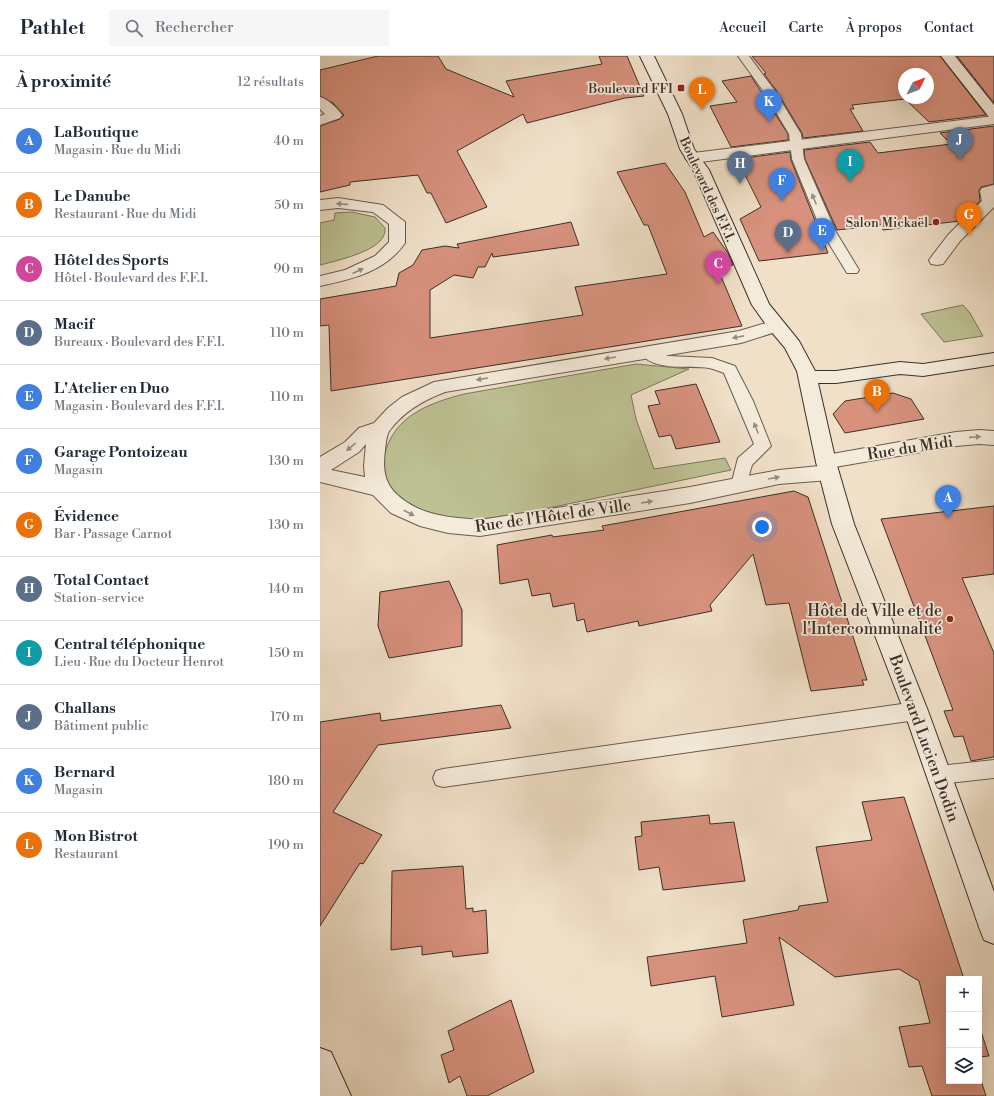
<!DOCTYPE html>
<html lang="fr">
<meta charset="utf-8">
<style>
:root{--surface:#fff;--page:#f6f6f7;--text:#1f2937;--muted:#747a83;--line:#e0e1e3;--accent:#8f2418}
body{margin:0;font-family:"Libre Bodoni",serif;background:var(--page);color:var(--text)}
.controls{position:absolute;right:12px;bottom:12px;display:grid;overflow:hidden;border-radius:0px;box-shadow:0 4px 16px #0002}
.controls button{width:36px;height:36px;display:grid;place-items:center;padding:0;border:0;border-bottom:1px solid var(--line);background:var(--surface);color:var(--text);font:20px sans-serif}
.compass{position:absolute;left:578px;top:12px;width:36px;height:36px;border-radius:50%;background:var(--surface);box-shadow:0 4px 16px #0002;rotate:48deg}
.you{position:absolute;left:442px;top:471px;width:14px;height:14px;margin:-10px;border:3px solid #fff;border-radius:50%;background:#1a73e8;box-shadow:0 0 0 6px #1a73e833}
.badge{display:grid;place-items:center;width:26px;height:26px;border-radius:50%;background:var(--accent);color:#fff;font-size:13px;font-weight:700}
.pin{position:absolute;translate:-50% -33px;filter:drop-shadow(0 1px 2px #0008)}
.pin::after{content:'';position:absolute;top:21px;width:14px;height:12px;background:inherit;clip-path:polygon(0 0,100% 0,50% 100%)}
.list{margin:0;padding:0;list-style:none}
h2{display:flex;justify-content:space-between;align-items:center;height:52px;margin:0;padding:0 16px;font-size:17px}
h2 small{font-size:13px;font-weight:400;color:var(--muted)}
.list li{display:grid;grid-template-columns:26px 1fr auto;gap:12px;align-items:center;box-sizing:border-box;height:64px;padding:0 16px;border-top:1px solid var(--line)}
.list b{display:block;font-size:15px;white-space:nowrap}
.list p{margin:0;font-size:13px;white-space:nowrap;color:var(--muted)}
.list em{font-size:13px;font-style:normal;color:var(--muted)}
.icon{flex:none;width:22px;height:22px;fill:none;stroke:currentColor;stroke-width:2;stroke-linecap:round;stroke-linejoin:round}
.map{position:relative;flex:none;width:674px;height:1040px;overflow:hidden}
header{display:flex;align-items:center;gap:24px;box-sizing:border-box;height:56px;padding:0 20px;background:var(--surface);border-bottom:1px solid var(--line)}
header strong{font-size:19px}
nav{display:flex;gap:22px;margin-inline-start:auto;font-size:14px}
.search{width:280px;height:36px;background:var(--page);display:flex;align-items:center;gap:10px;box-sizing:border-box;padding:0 14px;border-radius:0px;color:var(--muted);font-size:15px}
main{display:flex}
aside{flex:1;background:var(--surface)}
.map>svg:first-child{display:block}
</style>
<header>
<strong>Pathlet</strong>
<div class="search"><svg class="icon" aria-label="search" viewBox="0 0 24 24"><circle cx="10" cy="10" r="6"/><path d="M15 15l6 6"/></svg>Rechercher</div>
<nav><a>Accueil</a><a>Carte</a><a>À propos</a><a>Contact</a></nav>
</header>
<main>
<aside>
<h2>À proximité<small>12 résultats</small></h2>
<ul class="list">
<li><span class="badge" style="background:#3f7fe0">A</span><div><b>LaBoutique</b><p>Magasin · Rue du Midi</p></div><em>40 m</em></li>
<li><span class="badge" style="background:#e8710a">B</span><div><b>Le Danube</b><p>Restaurant · Rue du Midi</p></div><em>50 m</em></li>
<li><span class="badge" style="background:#d1479c">C</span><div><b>Hôtel des Sports</b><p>Hôtel · Boulevard des F.F.I.</p></div><em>90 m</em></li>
<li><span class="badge" style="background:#5c6f8a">D</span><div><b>Macif</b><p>Bureaux · Boulevard des F.F.I.</p></div><em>110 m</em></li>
<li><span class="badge" style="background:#3f7fe0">E</span><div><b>L'Atelier en Duo</b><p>Magasin · Boulevard des F.F.I.</p></div><em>110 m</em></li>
<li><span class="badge" style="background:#3f7fe0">F</span><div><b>Garage Pontoizeau</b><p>Magasin</p></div><em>130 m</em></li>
<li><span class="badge" style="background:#e8710a">G</span><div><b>Évidence</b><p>Bar · Passage Carnot</p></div><em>130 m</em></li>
<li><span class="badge" style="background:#5c6f8a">H</span><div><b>Total Contact</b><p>Station-service</p></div><em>140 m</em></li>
<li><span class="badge" style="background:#0f9aa8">I</span><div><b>Central téléphonique</b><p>Lieu · Rue du Docteur Henrot</p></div><em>150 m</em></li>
<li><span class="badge" style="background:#5c6f8a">J</span><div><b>Challans</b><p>Bâtiment public</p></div><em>170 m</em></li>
<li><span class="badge" style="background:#3f7fe0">K</span><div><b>Bernard</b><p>Magasin</p></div><em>180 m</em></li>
<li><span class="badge" style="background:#e8710a">L</span><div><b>Mon Bistrot</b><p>Restaurant</p></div><em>190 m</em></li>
</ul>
</aside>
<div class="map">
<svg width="674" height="1040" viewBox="0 0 674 1040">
<rect width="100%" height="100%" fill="#f0e0c8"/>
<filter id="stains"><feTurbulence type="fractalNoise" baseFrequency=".005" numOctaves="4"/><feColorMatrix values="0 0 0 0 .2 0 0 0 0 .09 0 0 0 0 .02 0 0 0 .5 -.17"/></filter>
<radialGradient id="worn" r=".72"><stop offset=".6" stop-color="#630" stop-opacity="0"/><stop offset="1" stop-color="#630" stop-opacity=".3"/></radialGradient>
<!-- green -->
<path fill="#bdc193" stroke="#7c785e" d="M32 156 55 161 65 172C65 174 65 178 63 181 55 196 16 205 0 209V167L14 164 15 157Z
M643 249 650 257 663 280 624 286 601 258Z
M316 308 369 313 311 339 316 363 334 413 405 402 411 414 166 465C138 465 110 463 85 447 78 442 71 434 65 428 64 418 62 406 65 397 75 359 110 347 144 338Z"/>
<!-- building -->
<path fill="#d7917d" stroke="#3b2f2a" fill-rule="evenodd" d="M58 0H118L126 13 194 41 186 25 282 8 279 0H307L324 40 305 42 207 67 203 58 137 95 167 151 126 167 111 137H107L98 119 30 126V129L0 136V70L20 63 24 59 13 47 0 40V14Z
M432 0H620L666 59 609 66 585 43 532 49 534 53H530L543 75 483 82 482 77 456 34 444 18 446 17ZM584 18H608V42H584Z
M637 0H674V47Z
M431 20 468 78V84L411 91 390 50 417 46 402 25Z
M674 70V128L661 131 659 135 660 145 640 165 563 174 561 169 517 174 485 103 484 94 550 86 558 97 631 88 620 77Z
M470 96 471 104 508 197 439 205 420 163 441 151 417 103Z
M345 107 365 136 384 181 393 176 408 197 413 209 397 211 422 270 11 335 9 269 0 270V243L76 230 79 217 93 209 102 194 125 190 139 192 137 188 251 166 259 189 173 201 172 197 165 211H158L153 222 134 219 110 234V282L263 259 255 231 347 218 328 169H324L297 116Z
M376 328 400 386 356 393 351 379 339 381 328 350 340 348 335 335Z
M573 337 591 343 604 363 525 377 513 358 525 345Z
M474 435 488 441 547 624H542L544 629 491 635 469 547 446 549 433 498 390 549 392 555 319 570 318 565 267 576 264 563 257 565 254 547 233 551 230 537 212 540 208 523 180 528 177 489 232 479 233 481 284 474 282 470Z
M674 450V518L642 522 674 597V701L651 705 643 680 634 681 624 655 633 654 561 463Z
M129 525 142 554V590L69 602 58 570 60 536Z
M181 649 191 672 58 689 13 756 62 779 43 808 40 807 0 870V666L60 657 61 665Z
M584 741 644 923H629V1025H659V1018L666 1040H612L602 1010 589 1011 579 971 610 967 599 925 579 913 515 921 459 881 474 949 402 961 395 920 331 930 327 901 427 887 423 864 478 854 479 850 508 846 496 791 552 784 542 746Z
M389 759 390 768 414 766 425 825 343 834 339 811 319 814 315 781 322 780 321 766Z
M143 810 146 853 153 852V856L166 854 168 897 133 901 132 895 102 899V890L71 894 72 815Z
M191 944 214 1016 167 1040H147L140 1020 129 1027 121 999 134 994 128 975Z
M659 969 669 1000 659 1001Z"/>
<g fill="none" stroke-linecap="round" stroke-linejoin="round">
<defs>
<path id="lane" d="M418 0H429L455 35 481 78 484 103 516 176 539 214 537 217H527L502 176 472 103 469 78 444 36Z
M327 291 348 300 392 302 415 310 433 345 451 390 432 409 425 433 419 435 413 433 411 429 418 402 434 388 404 317C399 315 394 313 389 312 369 309 332 316 320 296L322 293Z
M596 646 603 649 606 655 603 661 596 664 123 731 116 729 113 722 116 715 123 713Z
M674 704V722L619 728 612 726 609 719 612 712 619 710Z"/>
<path id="street" d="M0 41C8 43 17 52 22 59L20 62 0 69V60L5 58 0 53Z
M674 60V68L373 107 368 105 365 102 368 99 373 97Z
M674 129V151L640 185 623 208 617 209 611 208 609 204 628 179 662 145 660 135 662 132Z
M18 142 63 149 85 166V187C65 216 32 223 0 230V220L25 214 55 200 69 186V168L53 156 18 152 0 154V144Z
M456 264 462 266 465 270 462 274 421 287 125 336C104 344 84 355 70 374 66 379 66 388 65 394 61 423 69 437 95 451 115 461 138 462 160 464L370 431 459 414 499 410 496 406 499 401 506 399 636 376 659 374 674 375V389L659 388 636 390 515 411 519 417 516 422 509 424 459 428 370 447 160 480 128 477 100 470 71 457 53 439 0 426V401L25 386 39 372 54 367 68 352 82 341 114 326 419 275ZM46 388 44 410 45 421 11 414 39 396Z"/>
<path id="secondary" d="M320 0H334L362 58 374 93 389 114 449 248 479 285 495 315H516L580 306 603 308 674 297V309L603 320 580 318 516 327H498L516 406 534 468 608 655 674 836V888L664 884 660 874 584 655 512 468 496 406 477 315 465 292 450 274 432 249 373 114 360 93 348 58Z
M621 0H635L674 49V62L669 61Z
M0 992 11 996 31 1040H0Z"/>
</defs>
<!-- lane casing -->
<use href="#lane" stroke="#685b52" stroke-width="2"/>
<!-- street casing -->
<use href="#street" stroke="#685b52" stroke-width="2"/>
<!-- secondary casing -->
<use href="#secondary" stroke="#3b2f2a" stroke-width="2"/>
<!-- lane -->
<use href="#lane" fill="#f5ebdb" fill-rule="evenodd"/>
<!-- street -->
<use href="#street" fill="#f5ebdb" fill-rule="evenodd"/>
<!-- secondary -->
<use href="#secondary" fill="#f5ebdb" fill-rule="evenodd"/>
</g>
<!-- one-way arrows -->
<defs><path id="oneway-solid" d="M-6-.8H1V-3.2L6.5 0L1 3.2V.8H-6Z"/></defs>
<g fill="#988d82">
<use href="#oneway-solid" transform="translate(494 143) rotate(-113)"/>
<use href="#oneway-solid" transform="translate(22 148) rotate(-176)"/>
<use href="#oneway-solid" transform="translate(38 215) rotate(-25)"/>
<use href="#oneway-solid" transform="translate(418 281) rotate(169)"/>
<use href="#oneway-solid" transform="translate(290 302) rotate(171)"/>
<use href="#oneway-solid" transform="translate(162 323) rotate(171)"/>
<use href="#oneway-solid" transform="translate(436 372) rotate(-112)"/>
<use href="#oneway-solid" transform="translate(655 381) rotate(-4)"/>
<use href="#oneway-solid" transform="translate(31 391) rotate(140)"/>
<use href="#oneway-solid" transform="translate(454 422) rotate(-10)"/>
<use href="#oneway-solid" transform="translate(327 446) rotate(-9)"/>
<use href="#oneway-solid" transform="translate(89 457) rotate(28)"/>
</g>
<!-- markers -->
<g fill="#8f2418" stroke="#f5ebdb" stroke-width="1.5">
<rect x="357" y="28" width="8" height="8" rx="2"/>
<circle cx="616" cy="166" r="4"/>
<circle cx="630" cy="563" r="4"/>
</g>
<g text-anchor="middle" stroke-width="3.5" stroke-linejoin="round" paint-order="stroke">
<!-- far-poi labels -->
<g font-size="13" fill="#3b2f2a" stroke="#f5ebdb" text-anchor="end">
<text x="353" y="37">Boulevard FFI</text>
<text x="608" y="171">Salon Mickaël</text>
</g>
<!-- far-street labels -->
<g font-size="13" fill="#3b2f2a" stroke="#f5ebdb">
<text transform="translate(388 133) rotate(65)" y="5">Boulevard des F.F.I.</text>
</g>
<!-- street labels -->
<g font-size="16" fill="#3b2f2a" stroke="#f5ebdb">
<text transform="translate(590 391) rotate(-9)" y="6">Rue du Midi</text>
<text transform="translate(233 459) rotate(-8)" y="6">Rue de l'Hôtel de Ville</text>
<text transform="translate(605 682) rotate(70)" y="6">Boulevard Lucien Dodin</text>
</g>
<!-- poi labels -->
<g font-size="16" fill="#3b2f2a" stroke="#f5ebdb" text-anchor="end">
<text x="622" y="560">Hôtel de Ville et de<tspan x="622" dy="18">l'Intercommunalité</tspan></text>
</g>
</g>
<rect width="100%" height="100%" filter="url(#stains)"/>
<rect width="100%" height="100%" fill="url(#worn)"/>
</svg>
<div class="controls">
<button>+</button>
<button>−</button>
<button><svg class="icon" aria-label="layers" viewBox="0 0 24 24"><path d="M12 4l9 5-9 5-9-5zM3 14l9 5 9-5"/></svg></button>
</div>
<svg class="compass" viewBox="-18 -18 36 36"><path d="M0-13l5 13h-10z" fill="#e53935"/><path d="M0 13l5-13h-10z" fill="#747a83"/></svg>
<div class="you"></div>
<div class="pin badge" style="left:628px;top:462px;background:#3f7fe0">A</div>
<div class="pin badge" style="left:557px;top:356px;background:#e8710a">B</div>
<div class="pin badge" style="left:398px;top:228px;background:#d1479c">C</div>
<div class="pin badge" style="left:468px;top:197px;background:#5c6f8a">D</div>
<div class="pin badge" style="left:502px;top:195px;background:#3f7fe0">E</div>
<div class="pin badge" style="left:462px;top:145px;background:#3f7fe0">F</div>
<div class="pin badge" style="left:649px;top:179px;background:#e8710a">G</div>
<div class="pin badge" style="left:420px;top:128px;background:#5c6f8a">H</div>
<div class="pin badge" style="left:530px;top:126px;background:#0f9aa8">I</div>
<div class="pin badge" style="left:640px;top:104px;background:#5c6f8a">J</div>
<div class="pin badge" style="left:449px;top:66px;background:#3f7fe0">K</div>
<div class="pin badge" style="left:382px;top:54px;background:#e8710a">L</div>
</div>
</main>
